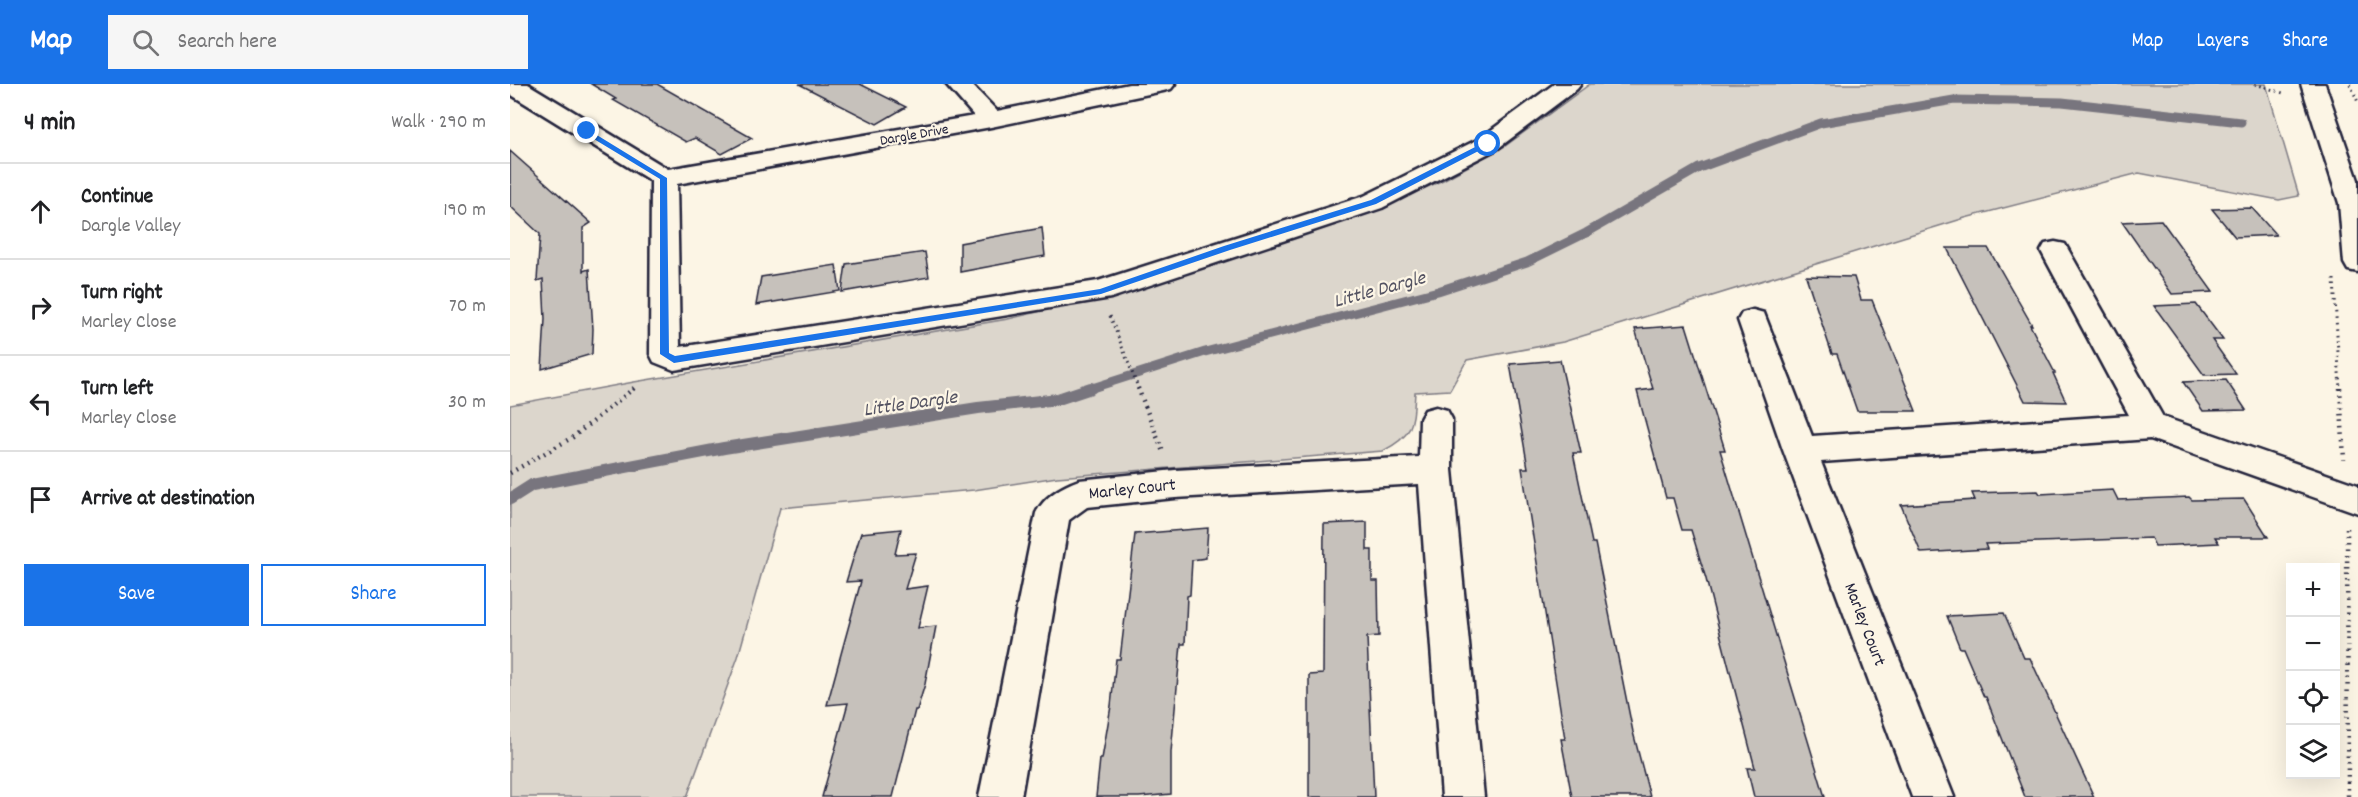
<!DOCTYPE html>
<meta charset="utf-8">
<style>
:root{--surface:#fff;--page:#f6f6f6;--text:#202124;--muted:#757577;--line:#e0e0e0;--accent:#1a73e8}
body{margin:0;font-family:Dekko,sans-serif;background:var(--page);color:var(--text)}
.controls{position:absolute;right:18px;bottom:18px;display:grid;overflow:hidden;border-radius:0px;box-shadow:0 6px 24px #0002}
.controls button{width:54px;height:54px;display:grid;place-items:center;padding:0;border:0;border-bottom:2px solid var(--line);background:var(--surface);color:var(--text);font:30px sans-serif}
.stop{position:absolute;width:18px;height:18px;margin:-14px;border:4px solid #1a73e8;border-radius:50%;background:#fff}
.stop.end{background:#1a73e8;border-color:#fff;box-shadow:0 2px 6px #0008}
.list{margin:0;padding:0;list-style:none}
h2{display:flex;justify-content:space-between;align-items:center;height:78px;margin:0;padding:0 24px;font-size:26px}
h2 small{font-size:20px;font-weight:400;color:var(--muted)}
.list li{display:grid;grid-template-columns:39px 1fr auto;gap:18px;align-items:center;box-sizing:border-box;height:96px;padding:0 24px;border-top:2px solid var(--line)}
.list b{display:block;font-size:22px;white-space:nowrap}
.list p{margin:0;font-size:20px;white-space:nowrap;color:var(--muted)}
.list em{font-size:20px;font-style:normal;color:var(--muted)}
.actions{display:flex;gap:12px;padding:18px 24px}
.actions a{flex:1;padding:14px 0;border:2px solid var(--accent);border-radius:0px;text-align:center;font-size:21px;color:var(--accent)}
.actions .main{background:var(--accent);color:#fff}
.icon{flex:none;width:33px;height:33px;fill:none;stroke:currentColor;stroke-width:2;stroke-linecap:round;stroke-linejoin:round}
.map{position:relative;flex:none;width:1848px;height:713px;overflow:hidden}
header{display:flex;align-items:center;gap:36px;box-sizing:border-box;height:84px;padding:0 30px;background:var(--accent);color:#fff}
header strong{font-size:28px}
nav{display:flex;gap:33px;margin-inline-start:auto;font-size:21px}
.search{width:420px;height:54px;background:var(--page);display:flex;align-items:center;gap:15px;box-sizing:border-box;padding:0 21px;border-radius:0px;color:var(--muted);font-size:22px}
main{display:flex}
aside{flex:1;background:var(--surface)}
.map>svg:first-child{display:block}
</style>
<header>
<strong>Map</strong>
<div class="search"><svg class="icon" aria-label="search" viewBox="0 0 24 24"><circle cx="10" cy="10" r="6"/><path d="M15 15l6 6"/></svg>Search here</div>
<nav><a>Map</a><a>Layers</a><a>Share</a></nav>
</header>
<main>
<aside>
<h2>4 min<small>Walk · 290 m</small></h2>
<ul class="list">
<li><svg class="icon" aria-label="ahead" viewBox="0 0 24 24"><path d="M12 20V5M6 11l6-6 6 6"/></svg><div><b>Continue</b><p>Dargle Valley</p></div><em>190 m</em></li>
<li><svg class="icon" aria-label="right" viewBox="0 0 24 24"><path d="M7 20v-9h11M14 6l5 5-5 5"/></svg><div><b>Turn right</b><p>Marley Close</p></div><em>70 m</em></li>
<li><svg class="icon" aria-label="left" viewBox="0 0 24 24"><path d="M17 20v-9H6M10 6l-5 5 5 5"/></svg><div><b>Turn left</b><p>Marley Close</p></div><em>30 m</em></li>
<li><svg class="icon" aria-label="arrive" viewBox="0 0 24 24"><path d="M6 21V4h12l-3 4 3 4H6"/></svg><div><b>Arrive at destination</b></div></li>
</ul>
<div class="actions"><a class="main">Save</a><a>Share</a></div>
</aside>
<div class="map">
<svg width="1848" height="713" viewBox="0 0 1848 713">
<rect width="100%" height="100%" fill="#fcf5e5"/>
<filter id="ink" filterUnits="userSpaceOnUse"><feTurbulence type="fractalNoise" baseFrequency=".0167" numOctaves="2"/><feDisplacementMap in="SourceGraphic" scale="12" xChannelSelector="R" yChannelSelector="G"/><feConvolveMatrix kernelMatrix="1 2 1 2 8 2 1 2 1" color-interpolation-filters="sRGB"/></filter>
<g filter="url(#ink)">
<!-- green -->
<path fill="#dcd6cc" stroke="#7f7c84" stroke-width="1.5" d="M1080 0H1756L1789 112 1769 116 1629 89 1455 134 1053 258 957 276 940 306 905 308C903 341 904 351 873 367L547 393 464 406 270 424 228 573 177 713H0V321L124 298 498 235 609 209 859 129 933 96 995 62Z"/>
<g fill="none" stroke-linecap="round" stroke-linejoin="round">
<!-- stream-far1 -->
<path stroke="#78757e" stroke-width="9" d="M576 306 695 268 928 207 1017 178 1076 149 1189 84 1311 39 1444 16 1552 18 1731 38"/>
<!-- stream -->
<path stroke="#78757e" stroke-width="12" d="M0 415 22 401 214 364 468 324 548 315 581 304"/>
</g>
<!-- building -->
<path fill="#c6c1bb" stroke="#22223b" stroke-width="1.5" d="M81 0H147L242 54 212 70 185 54 176 58 103 16 106 15Z
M289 0H350L396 23 367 40Z
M0 67 81 139 73 144V187L79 185 83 245 82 270 32 285 35 235 33 195 27 197 30 150 0 122Z
M1742 124 1766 151 1725 153 1702 125Z
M1651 136 1703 208 1662 210 1612 138Z
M532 144 535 172 450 188V159Z
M1437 164H1478L1522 241H1520L1545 289H1543L1556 318 1515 317Z
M415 168 419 193 332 208 336 180Z
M326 181 330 207 246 221 251 193Z
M1296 192 1344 193 1351 216H1362L1406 327H1347L1327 270H1322Z
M1686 220 1713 256H1702L1726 290 1694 291 1644 222Z
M1176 241 1215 366H1210L1315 713H1244L1237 684H1245L1196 495 1181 446H1172L1163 414H1156L1127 307 1143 305 1125 245Z
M1050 276 1071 369H1063L1082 459H1085L1123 648 1140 713H1062L1051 655H1055L1012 384H1018L1000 280Z
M1716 296 1736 326 1693 327 1673 298Z
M1603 406 1608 416 1679 413 1682 416 1734 415 1758 453H1705L1709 459 1645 462 1641 454 1475 460 1477 465 1411 469 1391 421 1465 416 1462 409 1528 407 1530 410Z
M857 438V466H862V497H868L869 552 857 553 864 713H799V591L813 590 814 440Z
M698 444 696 474 682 476 680 511 677 512 675 560H671L661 668V710L629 713H586L590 675H592L601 622 606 575H610L625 450Z
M391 445 385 470 406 469 395 505 418 502 408 544 426 542 415 600 407 626H405L383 713H312L338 619 317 621 351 497 336 498 351 449Z
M1494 529 1514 574H1520L1584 713H1515L1476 613H1474L1453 564H1450L1437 532Z"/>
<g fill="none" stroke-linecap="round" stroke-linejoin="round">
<defs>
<path id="minor" d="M0 0H18L158 85 464 32 436 0H461L487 27 619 0H665L661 5 653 7 481 43 167 100 170 263 588 197 854 112 969 55 1044 0H1071L1067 5 987 65 872 124 601 214 164 286 144 278 140 270 141 97 0 10Z
M1791 0H1815L1848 96V188L1838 186 1834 179 1829 119Z
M1545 158 1555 160 1559 167 1653 333 1848 401V429L1640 355 1311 378 1444 713H1402L1273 366 1228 236 1232 229 1243 226 1254 229 1302 352 1619 331 1531 167 1535 160Z
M926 323 937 326 942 335V386L974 713H932L909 400 665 414 577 423 559 436 511 713H469L526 429C534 413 552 402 569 396L665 386 909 373 910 335 915 326Z"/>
</defs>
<!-- minor casing -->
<use href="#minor" stroke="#22223b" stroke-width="5"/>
<!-- path-far1 -->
<path stroke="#22223b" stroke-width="3" stroke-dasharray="1.5 4" stroke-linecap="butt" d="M1745 0 1776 10
M1840 0 1848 18
M1824 195 1830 306
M600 232 629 306
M123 306 125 304"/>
<!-- path -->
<path stroke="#22223b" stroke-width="4.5" stroke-dasharray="1.5 5" stroke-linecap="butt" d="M628 304 653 368
M1830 304 1834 376
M0 389 63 353 124 304
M1837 444 1838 713"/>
<!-- minor -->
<use href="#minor" fill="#fcf5e5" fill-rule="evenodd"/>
</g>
</g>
<!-- route -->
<path fill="#1a73e8" d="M77 45 157 94 159 269 165 272 590 205 714 162 861 116 975 58 982 60 866 120 720 166 591 210 164 279 150 270V95L74 49Z"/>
<g text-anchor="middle" stroke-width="4.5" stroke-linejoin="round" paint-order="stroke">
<!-- far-street labels -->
<g font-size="15" fill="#22223b" stroke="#fcf5e5">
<text transform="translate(404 50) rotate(-10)" y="5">Dargle Drive</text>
</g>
<!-- street labels -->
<g font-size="18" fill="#22223b" stroke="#fcf5e5">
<text transform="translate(622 404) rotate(-6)" y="6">Marley Court</text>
<text transform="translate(1356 540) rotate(69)" y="6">Marley Court</text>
</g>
<!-- water labels -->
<g font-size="20" font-style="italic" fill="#545362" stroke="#fcf5e5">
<text transform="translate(869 204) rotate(-15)" y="7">Little Dargle</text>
<text transform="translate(400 318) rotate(-8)" y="7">Little Dargle</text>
</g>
</g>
</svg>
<div class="controls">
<button>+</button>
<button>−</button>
<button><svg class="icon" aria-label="locate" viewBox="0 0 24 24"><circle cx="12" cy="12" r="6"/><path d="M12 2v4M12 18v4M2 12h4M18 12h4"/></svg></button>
<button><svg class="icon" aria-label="layers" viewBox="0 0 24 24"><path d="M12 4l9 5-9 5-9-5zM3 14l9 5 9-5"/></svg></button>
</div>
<div class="stop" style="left:978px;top:60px"></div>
<div class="stop end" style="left:77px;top:47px"></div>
</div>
</main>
